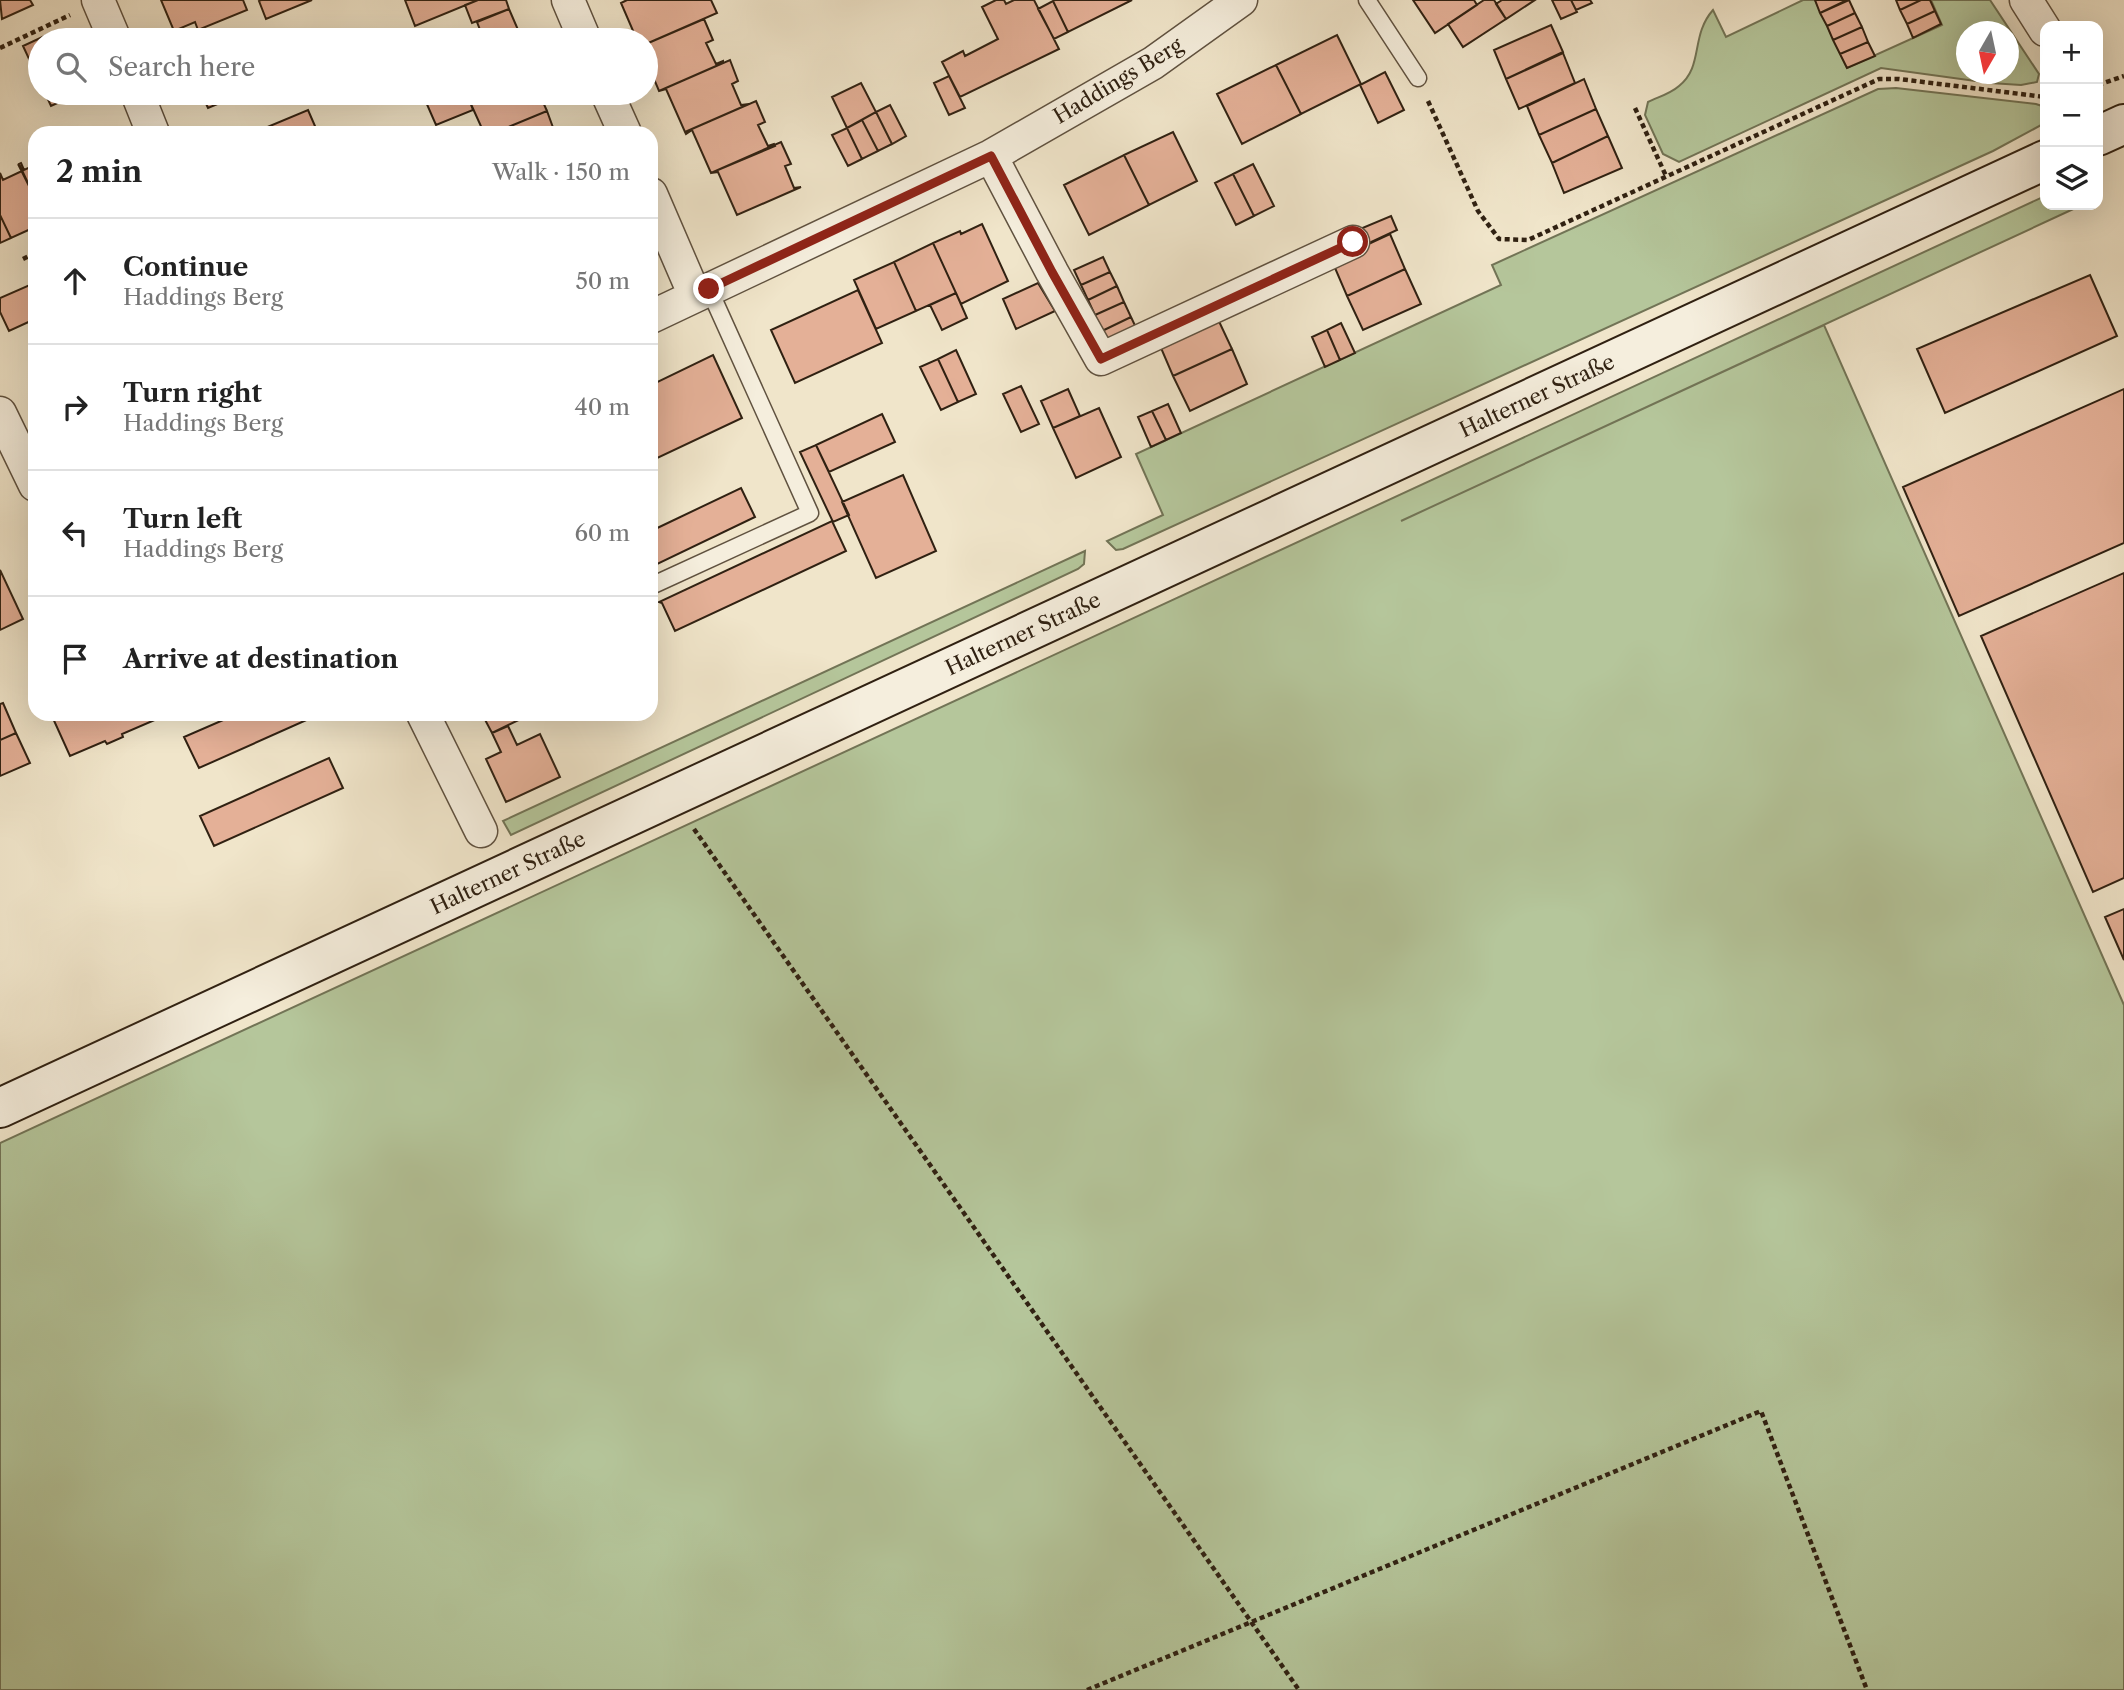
<!DOCTYPE html>
<meta charset="utf-8">
<style>
:root{--surface:#fff;--page:#f2f2f2;--text:#222;--muted:#767676;--line:#e0e0e0}
body{margin:0;font-family:"Libre Caslon Text",serif;background:var(--page);color:var(--text)}
.controls{position:absolute;right:21px;top:21px;display:grid;overflow:hidden;border-radius:14px;box-shadow:0 7px 28px #0002}
.controls button{width:63px;height:63px;display:grid;place-items:center;padding:0;border:0;border-bottom:2px solid var(--line);background:var(--surface);color:var(--text);font:35px sans-serif}
.compass{position:absolute;left:1956px;top:21px;width:63px;height:63px;border-radius:50%;background:var(--surface);box-shadow:0 7px 28px #0002;rotate:189deg}
.stop{position:absolute;width:21px;height:21px;margin:-16px;border:5px solid #8f2418;border-radius:50%;background:#fff}
.stop.end{background:#8f2418;border-color:#fff;box-shadow:0 2px 7px #0008}
.list{margin:0;padding:0;list-style:none}
h2{display:flex;justify-content:space-between;align-items:center;height:91px;margin:0;padding:0 28px;font-size:30px}
h2 small{font-size:23px;font-weight:400;color:var(--muted)}
.list li{display:grid;grid-template-columns:46px 1fr auto;gap:21px;align-items:center;box-sizing:border-box;height:126px;padding:0 28px;border-top:2px solid var(--line)}
.list b{display:block;font-size:26px;white-space:nowrap}
.list p{margin:0;font-size:23px;white-space:nowrap;color:var(--muted)}
.list em{font-size:23px;font-style:normal;color:var(--muted)}
.icon{flex:none;width:38px;height:38px;fill:none;stroke:currentColor;stroke-width:2;stroke-linecap:round;stroke-linejoin:round}
.map{position:relative;flex:none;width:2124px;height:1690px;overflow:hidden}
.search{position:absolute;background:var(--surface);box-shadow:0 7px 28px #0002;left:28px;top:28px;width:630px;height:77px;display:flex;align-items:center;gap:18px;box-sizing:border-box;padding:0 24px;border-radius:38px;color:var(--muted);font-size:26px}
.panel{position:absolute;background:var(--surface);box-shadow:0 7px 28px #0002;left:28px;top:126px;width:630px;height:595px;border-radius:21px}
.map>svg:first-child{display:block}
</style>
<div class="map">
<svg width="2124" height="1690" viewBox="0 0 2124 1690">
<rect width="100%" height="100%" fill="#f0e5ca"/>
<filter id="stains"><feTurbulence type="fractalNoise" baseFrequency=".00286" numOctaves="4"/><feColorMatrix values="0 0 0 0 .2 0 0 0 0 .09 0 0 0 0 .02 0 0 0 .5 -.17"/></filter>
<radialGradient id="worn" r=".72"><stop offset=".6" stop-color="#630" stop-opacity="0"/><stop offset="1" stop-color="#630" stop-opacity=".3"/></radialGradient>
<!-- green -->
<path fill="#b5c69b" stroke="#727456" stroke-width="2" fill-rule="evenodd" d="M1803 0H1815L1847 68 1942 25 1931 0H1990L2039 74 2037 82 2021 85 1990 83 1881 68 1679 162 1663 154 1645 115 1648 102C1658 97 1670 94 1679 86 1704 66 1690 36 1713 10L1726 37ZM1966 32H2008V74H1966Z
M1896 88 2036 104 2045 107V123L1993 151 1123 549 1116 550 1107 541 1163 515 1136 454 1501 285 1492 265 1878 89Z
M2045 196V205H2082L1401 521 1824 325 2124 1005V1690H0V1143Z
M1085 551 1084 564 1078 569 511 835 503 821Z"/>
<!-- building -->
<path fill="#e4b097" stroke="#302112" stroke-width="2" d="M0 0H30L33 5 2 19Z
M161 0H243L247 10 198 30 195 22 174 31Z
M261 0H312L266 19 259 1Z
M405 0H478L415 26Z
M478 0H506L509 9 472 23 465 5Z
M627 0H711L717 13 646 44V40H637L621 3Z
M996 0H1004L1006 4 1014 0H1034L1059 49 960 97 942 62 963 51 965 56 998 39 982 7Z
M1055 0H1132L1068 32 1053 1Z
M1413 0H1474L1477 5 1435 33Z
M1484 0H1494L1506 19 1463 47 1448 24Z
M1502 0H1535L1506 19 1496 4Z
M1552 0H1571L1577 12 1561 19Z
M1571 0H1590L1592 3 1576 10Z
M1815 0H1847L1820 13Z
M1849 0 1855 13 1827 26 1820 13Z
M1896 0H1921L1900 10Z
M1921 0H1930L1935 11 1907 24 1900 10Z
M1053 1 1068 32 1054 39 1038 9Z
M509 9 522 39 484 40 477 22Z
M1935 11 1941 24 1913 38 1907 24Z
M1855 13 1862 27 1833 40 1827 26Z
M704 19 713 40 706 43 716 64 723 61V63L659 91 646 60V44Z
M1551 25 1563 52 1506 79 1494 50Z
M1862 27 1868 42 1840 54 1833 40Z
M53 32 57 40H40V57L30 61 23 46Z
M1337 35 1361 84 1301 114 1276 65Z
M1868 42 1875 56 1847 68 1840 54Z
M1563 53 1575 83 1519 109 1506 79Z
M730 60 738 81 732 84 741 105 749 104 685 132 666 89 659 91Z
M1276 65 1301 114 1242 144 1217 94Z
M1385 72 1404 110 1378 123 1360 85Z
M949 76 965 108 949 115 934 83Z
M1584 79 1596 109 1539 135 1527 106Z
M861 83 876 112 847 128 832 97Z
M45 93H80L51 106Z
M201 93H244L208 108Z
M422 93H491L470 102 473 110 436 125Z
M492 93H539L547 111 494 133H484L470 102Z
M756 101 765 122 758 125 768 146 774 144 775 146 711 173 692 130 686 134 685 132Z
M890 105 906 136 892 144 876 112Z
M1596 109 1608 136 1552 163 1539 135Z
M308 110 318 133H253Z
M547 111 555 133H494Z
M876 112 892 144 878 151 862 120Z
M862 120 878 151 862 159 847 128Z
M847 128 862 159 848 166 832 135Z
M1173 132 1197 181 1149 205 1124 155Z
M1608 136 1622 168 1564 193 1552 163Z
M781 142 791 164 785 166 794 188 801 187 737 215 718 172 711 173Z
M1124 155 1149 205 1089 235 1064 185Z
M21 163 24 170 35 165V198L19 164Z
M18 164 35 198V227L11 238 0 215V173L3 180 22 171Z
M1253 164 1274 206 1254 216 1233 174Z
M1233 174 1254 216 1236 225 1215 183Z
M0 215 11 238 0 243Z
M1391 216 1397 230 1367 244 1360 229Z
M982 224 1008 281 961 304 933 243 960 231 961 234Z
M1390 234 1405 269 1347 296 1332 261Z
M933 243 956 293 916 311 894 262Z
M1103 257 1110 272 1081 285 1074 270Z
M894 262 916 311 876 329 854 280Z
M1405 269 1421 304 1363 330 1347 296Z
M1110 272 1117 286 1088 300 1081 285Z
M2090 275 2117 336 1945 413 1917 349Z
M1038 283 1055 311 1016 329 1003 299Z
M32 284 35 291V319L9 331 0 312V298Z
M1117 286 1124 302 1095 315 1088 300Z
M858 290 882 343 795 383 771 330Z
M956 293 967 318 942 330 930 305Z
M1124 302 1131 317 1102 331 1095 315Z
M1216 315 1232 349 1173 376 1158 341Z
M1131 317 1138 332 1109 345 1102 331Z
M1341 323 1355 353 1340 360 1327 330Z
M1327 330 1340 360 1325 367 1312 337Z
M1232 349 1247 384 1190 411 1173 376Z
M956 350 976 394 958 402 938 359Z
M713 355 742 418 653 460 651 385Z
M938 359 958 402 941 410 920 367Z
M1021 386 1039 424 1021 432 1003 394Z
M1068 389 1080 416 1053 428 1041 401Z
M2124 389V543L1959 616 1903 487Z
M1168 404 1181 433 1166 440 1152 411Z
M1099 408 1121 457 1076 478 1053 428Z
M1152 411 1166 440 1151 447 1138 417Z
M882 414 895 442 829 472 816 445Z
M816 445 849 515 833 522 800 452Z
M903 475 936 551 876 578 842 502Z
M741 488 755 517 651 567V531Z
M832 521 846 551 675 631 662 603 659 602Z
M0 570 23 619 0 630Z
M2124 573V878L2093 892 1981 636Z
M3 703 16 733 0 740V704Z
M51 714H154L157 719 122 734 123 737 107 744 105 741 70 756Z
M237 714H309L311 718 199 768 184 737Z
M482 714H531L492 733Z
M508 726 517 745 540 734 560 777 506 802 486 759 501 752 492 733Z
M16 733 30 763 0 776V740Z
M329 758 343 788 214 846 200 816Z
M2124 909V960L2105 917Z"/>
<g fill="none" stroke-linecap="round" stroke-linejoin="round">
<defs>
<path id="lane" d="M1367 0 1418 78
M651 586 810 513 709 289"/>
<path id="street" d="M98 0 115 40
M568 0 585 40
M2026 0 2045 30
M137 93 153 133
M607 93 625 133
M991 156 1052 272 1101 359 1353 242
M651 194 695 296
M651 317 991 156 1153 63 1241 0
M0 413 35 485
M423 714 481 831"/>
<path id="secondary" d="M2098 136 2124 124
M0 1108 2045 160"/>
</defs>
<!-- lane casing -->
<use href="#lane" stroke="#605240" stroke-width="19"/>
<!-- street casing -->
<use href="#street" stroke="#605240" stroke-width="35"/>
<!-- secondary casing -->
<use href="#secondary" stroke="#302112" stroke-width="42"/>
<!-- path -->
<path stroke="#302112" stroke-width="4.5" stroke-dasharray="5 3.5" stroke-linecap="butt" d="M0 48 70 15
M2098 85 2124 76
M1428 101 1478 211 1499 239 1528 240 1879 79H1899L2045 97
M1635 108 1666 176
M23 259 35 253
M694 829 1299 1690
M1087 1690 1761 1411 1867 1690"/>
<!-- lane -->
<use href="#lane" stroke="#f5eedd" stroke-width="16"/>
<!-- street -->
<use href="#street" stroke="#f5eedd" stroke-width="32"/>
<!-- secondary -->
<use href="#secondary" stroke="#f5eedd" stroke-width="38"/>
</g>
<g fill="none" stroke-linecap="round" stroke-linejoin="round">
<!-- route -->
<path stroke="#8f2418" stroke-width="9" d="M709 289 991 156 1052 272 1101 359 1353 242"/>
</g>
<g text-anchor="middle" stroke-width="7" stroke-linejoin="round" paint-order="stroke">
<!-- street labels -->
<g font-size="21" fill="#302112" stroke="#f5eedd">
<text transform="translate(1118 81) rotate(-31)" y="7">Haddings Berg</text>
<text transform="translate(1537 396) rotate(-25)" y="7">Halterner Straße</text>
<text transform="translate(1023 634) rotate(-25)" y="7">Halterner Straße</text>
<text transform="translate(508 873) rotate(-25)" y="7">Halterner Straße</text>
</g>
</g>
<rect width="100%" height="100%" filter="url(#stains)"/>
<rect width="100%" height="100%" fill="url(#worn)"/>
</svg>
<div class="controls">
<button>+</button>
<button>−</button>
<button><svg class="icon" aria-label="layers" viewBox="0 0 24 24"><path d="M12 4l9 5-9 5-9-5zM3 14l9 5 9-5"/></svg></button>
</div>
<svg class="compass" viewBox="-18 -18 36 36"><path d="M0-13l5 13h-10z" fill="#e53935"/><path d="M0 13l5-13h-10z" fill="#767676"/></svg>
<div class="stop" style="left:1353px;top:242px"></div>
<div class="stop end" style="left:709px;top:289px"></div>
<div class="search"><svg class="icon" aria-label="search" viewBox="0 0 24 24"><circle cx="10" cy="10" r="6"/><path d="M15 15l6 6"/></svg>Search here</div>
<section class="panel">
<h2>2 min<small>Walk · 150 m</small></h2>
<ul class="list">
<li><svg class="icon" aria-label="ahead" viewBox="0 0 24 24"><path d="M12 20V5M6 11l6-6 6 6"/></svg><div><b>Continue</b><p>Haddings Berg</p></div><em>50 m</em></li>
<li><svg class="icon" aria-label="right" viewBox="0 0 24 24"><path d="M7 20v-9h11M14 6l5 5-5 5"/></svg><div><b>Turn right</b><p>Haddings Berg</p></div><em>40 m</em></li>
<li><svg class="icon" aria-label="left" viewBox="0 0 24 24"><path d="M17 20v-9H6M10 6l-5 5 5 5"/></svg><div><b>Turn left</b><p>Haddings Berg</p></div><em>60 m</em></li>
<li><svg class="icon" aria-label="arrive" viewBox="0 0 24 24"><path d="M6 21V4h12l-3 4 3 4H6"/></svg><div><b>Arrive at destination</b></div></li>
</ul>
</section>
</div>
